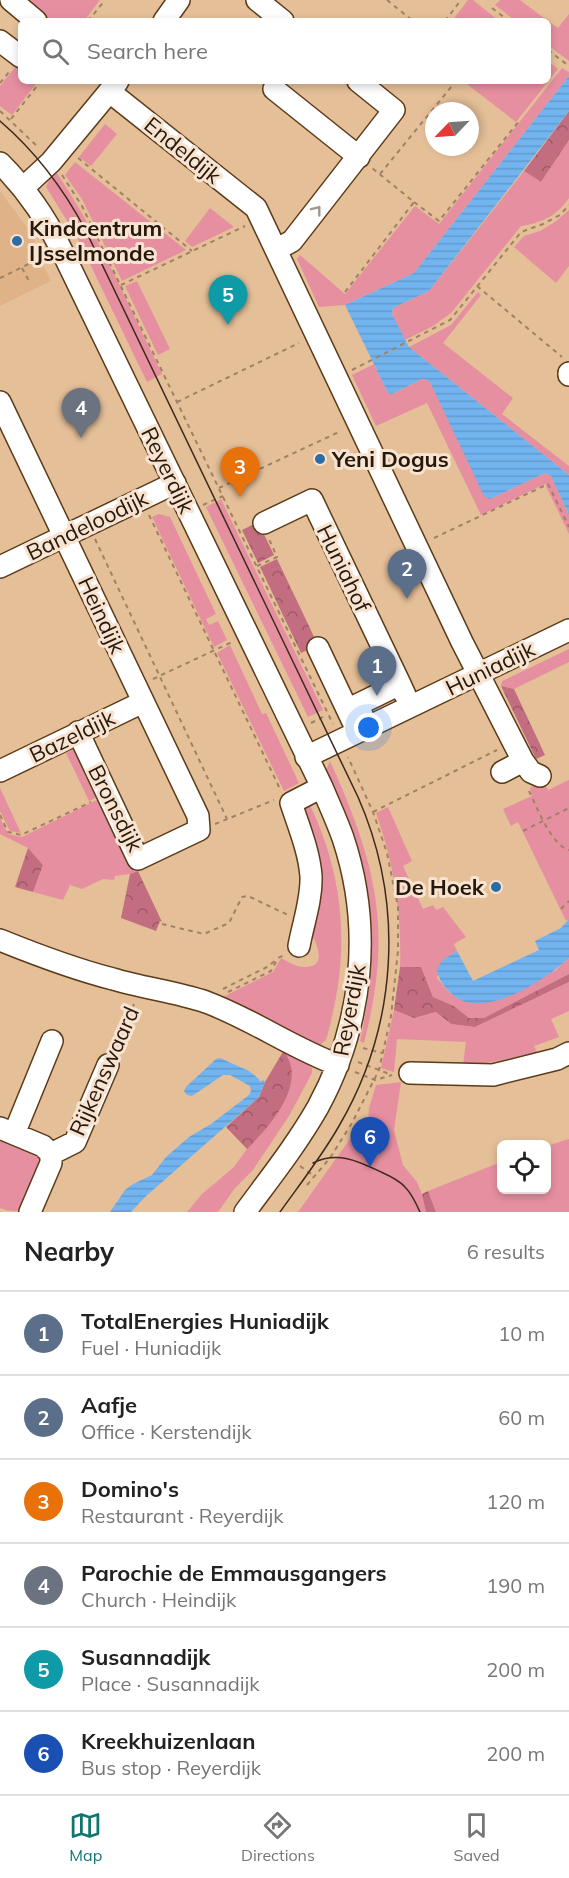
<!DOCTYPE html>
<meta charset="utf-8">
<style>
:root{--surface:#fff;--page:#f6f6f6;--text:#222;--muted:#767676;--line:#e0e0e0;--accent:#0f766e}
body{margin:0;font-family:Mulish,sans-serif;background:var(--page);color:var(--text)}
.controls{position:absolute;right:18px;bottom:18px;display:grid;overflow:hidden;border-radius:9px;box-shadow:0 3px 9px #0003}
.controls button{width:54px;height:54px;display:grid;place-items:center;padding:0;border:0;border-bottom:2px solid var(--line);background:var(--surface);color:var(--text);font:30px sans-serif}
.compass{position:absolute;left:425px;top:102px;width:54px;height:54px;border-radius:50%;background:var(--surface);box-shadow:0 3px 9px #0003;rotate:245deg}
.you{position:absolute;left:369px;top:728px;width:21px;height:21px;margin:-15px;border:4px solid #fff;border-radius:50%;background:#1a73e8;box-shadow:0 0 0 9px #1a73e833}
.badge{display:grid;place-items:center;width:39px;height:39px;border-radius:50%;background:var(--accent);color:#fff;font-size:20px;font-weight:700}
.pin{position:absolute;translate:-50% -50px;filter:drop-shadow(0 2px 3px #0008)}
.pin::after{content:'';position:absolute;top:32px;width:21px;height:18px;background:inherit;clip-path:polygon(0 0,100% 0,50% 100%)}
.list{margin:0;padding:0;list-style:none}
h2{display:flex;justify-content:space-between;align-items:center;height:78px;margin:0;padding:0 24px;font-size:26px}
h2 small{font-size:20px;font-weight:400;color:var(--muted)}
.list li{display:grid;grid-template-columns:39px 1fr auto;gap:18px;align-items:center;box-sizing:border-box;height:84px;padding:0 24px;border-top:2px solid var(--line)}
.list b{display:block;font-size:22px;white-space:nowrap}
.list p{margin:0;font-size:20px;white-space:nowrap;color:var(--muted)}
.list em{font-size:20px;font-style:normal;color:var(--muted)}
.icon{flex:none;width:33px;height:33px;fill:none;stroke:currentColor;stroke-width:2;stroke-linecap:round;stroke-linejoin:round}
.map{position:relative;flex:none;width:569px;height:1212px;overflow:hidden}
.search{position:absolute;background:var(--surface);box-shadow:0 3px 9px #0003;left:18px;right:18px;top:18px;height:66px;display:flex;align-items:center;gap:15px;box-sizing:border-box;padding:0 21px;border-radius:9px;color:var(--muted);font-size:22px}
.sheet{height:582px;background:var(--surface)}
nav{display:flex;justify-content:space-around;align-items:center;box-sizing:border-box;height:84px;border-top:2px solid var(--line);background:var(--surface);font-size:16px;color:var(--muted)}
nav a{display:grid;justify-items:center;gap:3px}
nav .on{color:var(--accent)}
.map>svg:first-child{display:block}
</style>
<div class="map">
<svg width="569" height="1212" viewBox="0 0 569 1212">
<defs>
<pattern id="forest-crowns" width="20" height="18" patternUnits="userSpaceOnUse" patternTransform="scale(1.5)"><rect width="20" height="18" fill="#c26d80"/><path d="M2 6a3 3 0 1 1 6 0M12 15a3 3 0 1 1 6 0" fill="none" stroke="#9d5967"/></pattern>
<pattern id="water-rules" width="6" height="5" patternUnits="userSpaceOnUse" patternTransform="scale(1.5)"><rect width="6" height="5" fill="#72b4ef"/><path d="M0 2.5h6" fill="none" stroke="#639acc"/></pattern>
</defs>
<rect width="100%" height="100%" fill="#e5bf98"/>
<!-- built -->
<path fill="#dfb387" d="M0 191 28 229 41 254 39 257 51 281 0 306Z"/>
<!-- grass -->
<path fill="#e68fa1" d="M25 0H100L84 21H52Z
M468 0H473L499 21H452Z
M500 0H520L548 21H516L495 5Z
M569 14V61L548 45V21L558 28Z
M548 61 558 69 516 122 463 81H548Z
M17 65 21 67V81H38L12 115 0 106V86Z
M562 68 569 72V76L414 273 345 305 319 307 297 259 300 255 345 294 415 206 439 224Z
M105 124 117 134 91 166 79 157Z
M569 140V198C557 216 541 223 521 226L451 313 433 326 405 340 392 314 393 308 429 291 524 171 541 182Z
M75 162 186 250 122 281 82 199 65 175Z
M54 169C98 232 128 305 162 374L147 382 76 235 46 187Z
M210 208 234 227 192 247 185 241Z
M569 210V266L556 283 514 247 524 236 540 231 555 222Z
M137 281 170 349 158 355 125 286Z
M478 292 481 295 443 343 513 398 502 414 569 466V475L409 347 451 325Z
M374 364 388 393 392 394 422 379H426L430 382 490 499 545 473 551 476 569 515V534L545 484 481 515 427 403 376 426 352 375Z
M221 499 323 710 308 717 206 507Z
M159 514 170 517 216 614 206 619 209 625 218 621 227 640 214 647 152 517Z
M230 645 262 714 266 713 299 783 284 791 217 653Z
M569 649V662L514 689 501 686 502 681Z
M79 747 101 795 89 801 66 753Z
M330 761C377 865 393 931 364 1043L360 1041C375 975 377 911 358 846 351 821 338 798 327 775V768Z
M569 780V919L566 921 518 822 511 826 503 809 532 796 530 788 543 781 548 790Z
M0 788 21 833 10 831 0 811Z
M103 797 138 871 130 874 115 876 114 880 103 879 82 889 70 885 63 900 33 892 43 865 28 848 0 834V818L8 834 22 837Z
M309 803C347 882 350 957 326 1040L320 1045 223 997 273 972 281 958C287 961 296 967 304 967 328 968 317 944 311 933L300 810Z
M388 807 412 861 403 866 423 909 433 905 436 910 443 907 466 937 454 944 457 951 444 959 437 978 448 991 458 999 555 971 569 958V974L484 1018H469L454 1006 433 997 421 967H400C402 914 394 863 376 813Z
M569 982V1011L551 1019 559 1037 534 1046 538 1054 485 1063 482 1067 463 1065 466 1042 397 1039 394 1072 381 1068 394 1010 414 1018 436 1012 451 1024 475 1027Z
M284 1050 308 1063 312 1068V1073L289 1116 253 1170 235 1188 218 1212H187L202 1194 234 1167 247 1149Z
M401 1082 394 1130 403 1165 417 1182 423 1197 426 1212H298L350 1139 367 1140 369 1108 376 1085Z
M0 1135 44 1157 23 1210C15 1212 8 1211 0 1208Z
M569 1139V1212H436L428 1191 501 1162 502 1190H546L547 1146Z"/>
<!-- forest -->
<path fill="url(#forest-crowns)" d="M569 111V140L541 182 524 171Z
M258 522 274 555 258 563 242 530Z
M277 559 318 645 301 653 260 567Z
M501 686 514 689 545 755 536 759Z
M28 848 43 865 33 892 15 887Z
M138 871 162 922 160 921 156 931 121 918 130 874Z
M400 967H421L433 997 454 1006 469 1018H484L569 974V982L475 1027 451 1024 436 1012 414 1018 394 1010Z
M284 1050C286 1054 288 1058 290 1063 300 1093 266 1130 247 1149L226 1127 259 1097 265 1082Z
M428 1191 436 1212H426L422 1194Z"/>
<!-- water -->
<path fill="url(#water-rules)" d="M569 76V111L429 291 393 308 392 314 409 347 569 475V515L551 476 545 473 490 499 484 496 430 382 426 379H422L392 394 388 393 345 305 414 273Z
M569 919V958C545 980 484 1021 453 995 444 987 438 980 437 968L444 959 457 951 473 981 539 950 535 941 561 928Z
M220 1058 249 1071 259 1079 260 1082 263 1080 265 1082 259 1097 145 1197 131 1212H110L125 1190 133 1184 152 1175 166 1157 189 1137 211 1124 249 1095 251 1091 250 1086 230 1075H223L192 1096 187 1095 184 1091 186 1087 216 1059Z"/>
<g fill="none" stroke-linecap="round" stroke-linejoin="round">
<defs>
<path id="minor" d="M11 0 36 21
M257 0 283 21
M164 21 179 0
M0 41 21 57
M274 89 359 157
M110 92 256 208 462 642 523 761 502 772
M0 163C25 188 45 216 61 249L322 787C329 804 337 821 343 838 373 928 363 1024 318 1107 297 1144 270 1178 245 1212
M24 187 51 162 118 81
M276 250 292 241 394 110 358 81
M569 373V375
M0 402 198 816 199 830 138 859 78 732
M264 523 312 500 400 684
M0 567 175 483
M318 648 355 726
M368 727 357 705 400 684 405 695
M306 757 569 630
M523 761 531 772 540 776
M0 771 143 702
M0 940C37 955 74 969 113 979 143 988 176 992 206 1002 252 1019 292 1048 338 1065
M299 946C303 924 312 899 311 876 309 851 299 827 291 803L322 787
M410 1073 493 1075 557 1059 569 1053
M0 1128 43 1146 51 1154
M14 1134 52 1041
M30 1212 51 1163V1154L75 1142 108 1065"/>
</defs>
<!-- minor casing -->
<use href="#minor" stroke="#5b3b18" stroke-width="24"/>
<!-- path -->
<path stroke="#9f8264" stroke-width="2" stroke-dasharray="4.5 4.5" stroke-linecap="butt" d="M387 0 413 21
M492 8 509 21
M88 21 105 0
M445 21 461 0
M548 50 569 66
M0 83 9 72
M0 111 39 148
M11 119 41 81
M78 158 192 251
M380 174 456 81
M62 175 82 206 333 724
M414 202 439 221 519 121
M22 268 29 281
M0 278 45 256
M121 285 245 226
M477 286 562 357
M345 292 414 202 372 168
M352 370 450 320 521 232 543 224 560 215 569 205
M177 402 299 343
M219 488 341 431
M203 505 223 496
M149 515 280 789
M434 538 548 484 569 527
M95 539 227 819
M257 566 277 557 269 539
M153 679 232 642
M311 723 327 715
M529 791C537 807 551 845 569 850
M373 812 497 750
M0 815 8 832 21 835 91 802
M215 824 274 800
M523 831 569 808
M561 909 569 901
M162 924 204 934 229 923 242 897 248 896 288 915
M223 989 267 967 276 960
M228 992 271 971 278 958 284 955
M115 1048 134 1004
M363 1048 382 1053
M358 1062 392 1075
M355 1072 375 1080 392 1075
M300 1166 314 1176
M307 1185 330 1158 352 1123 379 1070 391 1016 398 951V907L387 853 373 812 348 757"/>
<!-- minor -->
<use href="#minor" stroke="#fff" stroke-width="21"/>
<!-- tram -->
<path stroke="#3c2b1a" stroke-width="1.5" d="M0 121C35 151 63 188 85 229L358 797C405 904 398 1025 339 1126 322 1156 300 1184 280 1212
M313 1163C338 1151 358 1161 381 1172 390 1176 399 1180 405 1187 412 1194 416 1203 420 1212"/>
</g>
<!-- one-way arrows -->
<defs><path id="oneway-chevron" d="M-2-3.5L2.5 0L-2 3.5" fill="none" stroke-width="1.6" stroke-linecap="round" stroke-linejoin="round" transform="scale(1.5)"/></defs>
<use stroke="#9d9791" href="#oneway-chevron" transform="translate(317 210) rotate(-52)"/>
<!-- markers -->
<g fill="#2b6da2" stroke="#f7e3d0" stroke-width="2">
<circle cx="17" cy="241" r="6"/>
<circle cx="320" cy="459" r="6"/>
<circle cx="496" cy="887" r="6"/>
</g>
<g text-anchor="middle" stroke-width="6" stroke-linejoin="round" paint-order="stroke">
<!-- street labels -->
<g font-size="22" fill="#26180a" stroke="#f7e3d0">
<text transform="translate(183 150) rotate(39)" y="8">Endeldijk</text>
<text transform="translate(168 470) rotate(64)" y="8">Reyerdijk</text>
<text transform="translate(87 525) rotate(-26)" y="8">Bandeloodijk</text>
<text transform="translate(344 568) rotate(64)" y="8">Huniahof</text>
<text transform="translate(102 615) rotate(65)" y="8">Heindijk</text>
<text transform="translate(490 668) rotate(-26)" y="8">Huniadijk</text>
<text transform="translate(72 736) rotate(-26)" y="8">Bazeldijk</text>
<text transform="translate(116 808) rotate(63)" y="8">Bronsdijk</text>
<text transform="translate(349 1010) rotate(-79)" y="8">Reyerdijk</text>
<text transform="translate(104 1071) rotate(-66)" y="8">Rijkenswaard</text>
</g>
<!-- poi labels -->
<g font-size="22" font-weight="bold" fill="#26180a" stroke="#f7e3d0" text-anchor="start">
<text x="29" y="236">Kindcentrum<tspan x="29" dy="25">IJsselmonde</tspan></text>
<text x="332" y="467">Yeni Dogus</text>
<text x="484" y="895" text-anchor="end">De Hoek</text>
</g>
</g>
</svg>
<div class="controls">
<button><svg class="icon" aria-label="locate" viewBox="0 0 24 24"><circle cx="12" cy="12" r="6"/><path d="M12 2v4M12 18v4M2 12h4M18 12h4"/></svg></button>
</div>
<svg class="compass" viewBox="-18 -18 36 36"><path d="M0-13l5 13h-10z" fill="#e53935"/><path d="M0 13l5-13h-10z" fill="#767676"/></svg>
<div class="you"></div>
<div class="pin badge" style="left:377px;top:696px;background:#5c6f8a">1</div>
<div class="pin badge" style="left:407px;top:599px;background:#5c6f8a">2</div>
<div class="pin badge" style="left:240px;top:497px;background:#e8710a">3</div>
<div class="pin badge" style="left:81px;top:438px;background:#6b7280">4</div>
<div class="pin badge" style="left:228px;top:325px;background:#0f9aa8">5</div>
<div class="pin badge" style="left:370px;top:1167px;background:#1a4fb4">6</div>
<div class="search"><svg class="icon" aria-label="search" viewBox="0 0 24 24"><circle cx="10" cy="10" r="6"/><path d="M15 15l6 6"/></svg>Search here</div>
</div>
<section class="sheet">
<h2>Nearby<small>6 results</small></h2>
<ul class="list">
<li><span class="badge" style="background:#5c6f8a">1</span><div><b>TotalEnergies Huniadijk</b><p>Fuel · Huniadijk</p></div><em>10 m</em></li>
<li><span class="badge" style="background:#5c6f8a">2</span><div><b>Aafje</b><p>Office · Kerstendijk</p></div><em>60 m</em></li>
<li><span class="badge" style="background:#e8710a">3</span><div><b>Domino's</b><p>Restaurant · Reyerdijk</p></div><em>120 m</em></li>
<li><span class="badge" style="background:#6b7280">4</span><div><b>Parochie de Emmausgangers</b><p>Church · Heindijk</p></div><em>190 m</em></li>
<li><span class="badge" style="background:#0f9aa8">5</span><div><b>Susannadijk</b><p>Place · Susannadijk</p></div><em>200 m</em></li>
<li><span class="badge" style="background:#1a4fb4">6</span><div><b>Kreekhuizenlaan</b><p>Bus stop · Reyerdijk</p></div><em>200 m</em></li>
</ul>
</section>
<nav>
<a class="on"><svg class="icon" aria-label="map" viewBox="0 0 24 24"><path d="M3 6l6-2 6 2 6-2v14l-6 2-6-2-6 2zM9 4v14M15 6v14"/></svg>Map</a>
<a><svg class="icon" aria-label="directions" viewBox="0 0 24 24"><path d="M12 3l9 9-9 9-9-9zM9 14v-3h6M13 9l2 2-2 2"/></svg>Directions</a>
<a><svg class="icon" aria-label="saved" viewBox="0 0 24 24"><path d="M7 4h10v16l-5-4-5 4z"/></svg>Saved</a>
</nav>
